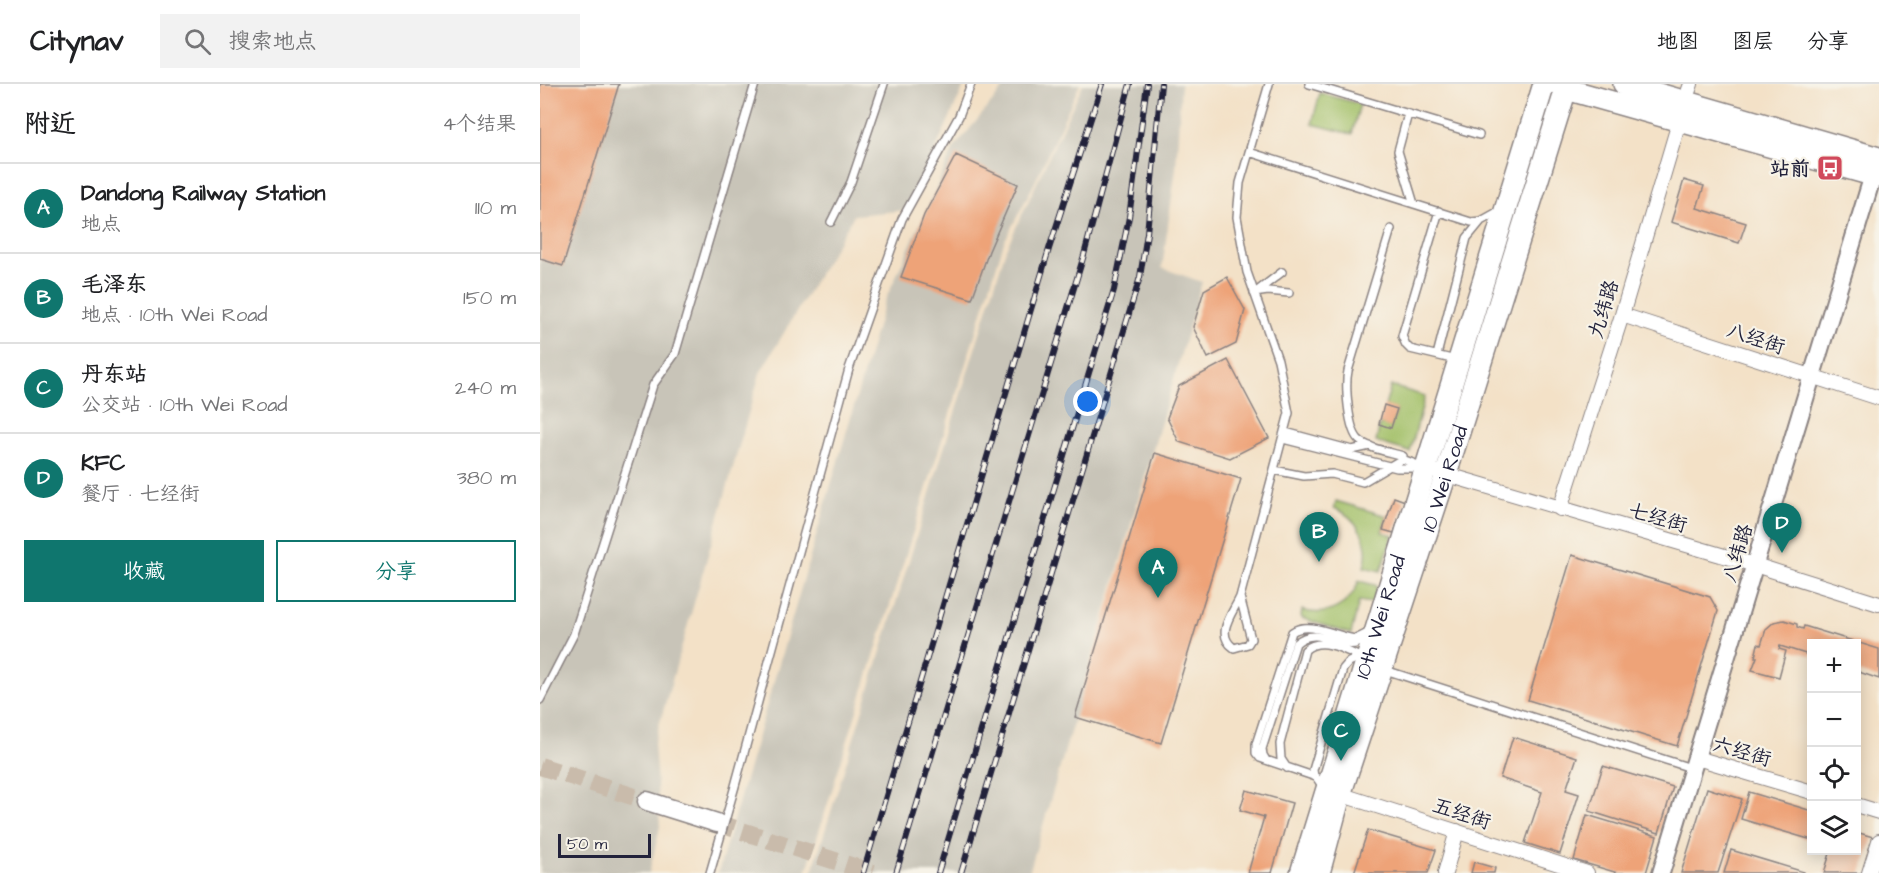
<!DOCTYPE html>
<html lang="zh">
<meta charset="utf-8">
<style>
:root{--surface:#fff;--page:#f2f2f2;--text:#202124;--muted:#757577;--line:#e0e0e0;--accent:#0f766e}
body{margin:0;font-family:"Architects Daughter","LXGW WenKai TC",sans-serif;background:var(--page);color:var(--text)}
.controls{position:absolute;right:18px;bottom:18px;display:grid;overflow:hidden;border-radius:0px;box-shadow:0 3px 15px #0003}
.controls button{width:54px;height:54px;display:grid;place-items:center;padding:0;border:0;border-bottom:2px solid var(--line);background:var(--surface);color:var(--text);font:30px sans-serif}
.scale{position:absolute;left:18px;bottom:15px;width:93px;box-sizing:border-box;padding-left:6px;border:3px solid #22223b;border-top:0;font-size:16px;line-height:21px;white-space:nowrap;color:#22223b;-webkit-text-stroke:4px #f7f3e8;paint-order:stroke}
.you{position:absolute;left:548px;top:318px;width:21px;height:21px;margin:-15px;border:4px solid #fff;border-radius:50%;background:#1a73e8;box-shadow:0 0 0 9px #1a73e833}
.badge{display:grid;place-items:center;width:39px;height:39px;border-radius:50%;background:var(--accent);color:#fff;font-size:20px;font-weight:700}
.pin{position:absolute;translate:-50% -50px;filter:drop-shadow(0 2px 3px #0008)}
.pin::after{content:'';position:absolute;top:32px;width:21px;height:18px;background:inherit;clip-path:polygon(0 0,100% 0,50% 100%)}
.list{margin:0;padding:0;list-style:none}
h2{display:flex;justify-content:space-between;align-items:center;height:78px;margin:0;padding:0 24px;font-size:26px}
h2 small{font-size:20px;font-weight:400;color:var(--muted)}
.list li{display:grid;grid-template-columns:39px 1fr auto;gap:18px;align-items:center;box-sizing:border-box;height:90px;padding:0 24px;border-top:2px solid var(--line)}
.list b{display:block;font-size:22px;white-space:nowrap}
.list p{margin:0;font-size:20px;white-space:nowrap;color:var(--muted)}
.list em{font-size:20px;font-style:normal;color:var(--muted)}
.actions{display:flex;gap:12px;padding:18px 24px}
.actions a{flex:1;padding:14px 0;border:2px solid var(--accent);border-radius:0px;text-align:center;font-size:21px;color:var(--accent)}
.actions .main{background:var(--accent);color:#fff}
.icon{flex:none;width:33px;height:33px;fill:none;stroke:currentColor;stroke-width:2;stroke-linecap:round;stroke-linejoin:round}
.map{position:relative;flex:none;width:1339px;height:789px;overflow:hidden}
header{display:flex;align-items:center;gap:36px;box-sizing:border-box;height:84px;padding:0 30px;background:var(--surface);border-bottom:2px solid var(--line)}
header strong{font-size:28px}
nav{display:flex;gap:33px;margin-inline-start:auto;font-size:21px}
.search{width:420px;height:54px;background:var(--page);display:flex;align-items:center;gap:15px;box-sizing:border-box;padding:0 21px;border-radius:0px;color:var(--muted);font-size:22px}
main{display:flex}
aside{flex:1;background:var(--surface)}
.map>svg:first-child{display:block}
</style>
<header>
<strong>Citynav</strong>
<div class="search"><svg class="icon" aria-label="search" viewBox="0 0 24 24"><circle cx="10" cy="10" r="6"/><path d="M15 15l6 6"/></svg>搜索地点</div>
<nav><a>地图</a><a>图层</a><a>分享</a></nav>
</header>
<main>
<aside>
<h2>附近<small>4个结果</small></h2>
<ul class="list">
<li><span class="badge">A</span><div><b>Dandong Railway Station</b><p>地点</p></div><em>110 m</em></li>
<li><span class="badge">B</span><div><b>毛泽东</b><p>地点 · 10th Wei Road</p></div><em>150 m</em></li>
<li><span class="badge">C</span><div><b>丹东站</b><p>公交站 · 10th Wei Road</p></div><em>240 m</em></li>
<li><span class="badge">D</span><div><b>KFC</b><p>餐厅 · 七经街</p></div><em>380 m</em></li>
</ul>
<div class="actions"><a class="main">收藏</a><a>分享</a></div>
</aside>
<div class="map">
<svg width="1339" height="789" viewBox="0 0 1339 789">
<rect width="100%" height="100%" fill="#f7f3e8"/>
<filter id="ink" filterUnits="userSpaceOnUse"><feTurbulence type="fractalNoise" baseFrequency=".0167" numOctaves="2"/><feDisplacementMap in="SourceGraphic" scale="12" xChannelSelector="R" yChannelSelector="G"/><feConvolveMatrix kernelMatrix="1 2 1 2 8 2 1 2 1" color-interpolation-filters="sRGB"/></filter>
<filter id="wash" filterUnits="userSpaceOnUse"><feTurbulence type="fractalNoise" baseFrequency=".008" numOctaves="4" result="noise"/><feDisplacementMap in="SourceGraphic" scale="24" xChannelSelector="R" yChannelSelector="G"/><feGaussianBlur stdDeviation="1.35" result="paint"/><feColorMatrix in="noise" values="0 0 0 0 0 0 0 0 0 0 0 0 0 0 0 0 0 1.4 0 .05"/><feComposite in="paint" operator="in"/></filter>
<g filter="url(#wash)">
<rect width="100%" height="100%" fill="#f3e1c7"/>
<!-- industrial -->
<path fill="#c8c4b8" d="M0 0H425L368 126 314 131 220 289 114 659 120 743 109 789H0Z
M467 0H540L494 100 464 158 266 789H178L344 219 414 64Z
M543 0H641L636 84 622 184 662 198 489 789H272L466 165Z"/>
<!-- green -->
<path fill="#a1bf66" stroke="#627050" stroke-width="1.5" d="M780 9 820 20 812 50 772 40Z
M851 302 885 312 870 368 836 358 840 340 851 343 857 326 845 322Z
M796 417 847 432 842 448 853 451 841 487 824 483C832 458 817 433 794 424Z
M819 497 835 501 837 504 832 519 819 517 811 550 761 534 762 526C787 534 810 522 819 497Z"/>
<g id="blocks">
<!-- building -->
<path fill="#eea378" d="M0 0H79L23 182 0 175Z
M416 71 478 100 449 167 432 215 361 193 384 131Z
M1144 96 1164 102 1157 124 1206 139 1199 159 1131 138Z
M687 193 705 226 696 260 668 274 653 243 664 206Z
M688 276 729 354 690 374 639 358 627 334 639 302Z
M844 321 857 325 851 344 839 340Z
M615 369 701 395 621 659 535 633Z
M854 413 865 417 854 449 843 446Z
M1032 471 1170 513 1178 527 1137 662 988 616Z
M1244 536 1257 540V543L1263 545 1264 542 1339 565V595L1316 587V560H1272V572L1240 562 1239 565 1246 567 1239 593 1212 586 1217 573H1215L1218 560 1221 561 1226 545 1234 538Z
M973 653 1037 673 1026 706 1039 710 1020 770 985 759 1002 708 960 694Z
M1063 682 1133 703 1119 749 1049 727Z
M1167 704 1202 715 1178 789H1141Z
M706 706 752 719 732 789H708L724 733 700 726Z
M1209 708 1272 727V756L1201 735Z
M1047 731 1117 752 1106 789H1078L1034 776Z
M828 746 896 766 888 789H814Z
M1316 748 1333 753 1322 789H1284L1291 766H1316Z
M1191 766 1264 788V789H1184Z
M934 778 955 784 954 789H931Z"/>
</g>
</g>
<g filter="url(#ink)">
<use href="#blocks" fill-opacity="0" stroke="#8a8281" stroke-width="1.5"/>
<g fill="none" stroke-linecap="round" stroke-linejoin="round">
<!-- secondary-tunnel -->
<path stroke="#c9bbab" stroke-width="18" stroke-dasharray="18 9" stroke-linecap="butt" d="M0 682 107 717
M177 739 333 789"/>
<defs>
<path id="service" d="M769 0 939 51
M868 30 858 67 874 120
M709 68 931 138 941 137 959 127
M899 127 862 252 866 261 870 265 916 276
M291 138 311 98 344 0
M851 145 808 287C805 301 808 346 819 356 829 365 850 368 863 372L862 375 884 383
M716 208 742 188
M714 209 728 207 749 209
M897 271 927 154 941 137
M745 348 812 366 830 362
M743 355 857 384H881
M734 386 764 392 792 390 823 398 862 375
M700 513 749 329 738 276 707 188 697 133 700 99 729 0
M700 513 711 555 708 560 694 564C674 550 693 529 700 513Z
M845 586 1151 684
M0 616 34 550 113 301 135 270 215 0
M726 676 723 671 722 665 756 559C780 538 804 572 823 556
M747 684 741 675 740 660 765 566C782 551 807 567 824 575
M774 692 773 686 803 585 809 578 820 573
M783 703 776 693 720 674 716 669V660L752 548C769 536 797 553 816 555L828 549
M170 789 195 702 309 285 362 135 419 32 431 0"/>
<path id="minor" d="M1145 17 1151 0
M1082 231 1339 314
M898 388 1215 481 1339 520
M1020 425 1082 231 1140 35
M1157 674 1272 708
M793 708 1047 789
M1316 721 1339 728
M905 789 917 747
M1329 789 1339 757"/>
<path id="tertiary" d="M1121 789 1333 91"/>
<path id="secondary" d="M107 717 177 739"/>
<g id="primary">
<path id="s1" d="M761 789 1004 0"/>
<path id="s2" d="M779 789 800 711 906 390 1026 5"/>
</g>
<path id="trunk" d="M1019 0 1026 5 1339 93
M1084 0 1339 74"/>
</defs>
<!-- service casing -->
<use href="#service" stroke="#8a8281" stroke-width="10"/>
<!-- minor casing -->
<use href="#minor" stroke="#8a8281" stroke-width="16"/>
<!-- tertiary casing -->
<use href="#tertiary" stroke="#8a8281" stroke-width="20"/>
<!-- secondary casing -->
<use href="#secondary" stroke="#8a8281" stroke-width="21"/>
<!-- primary casing -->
<use href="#primary" stroke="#8a8281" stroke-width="24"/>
<!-- trunk casing -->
<use href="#trunk" stroke="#8a8281" stroke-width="24"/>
<!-- service -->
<use href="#service" stroke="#fff" stroke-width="7"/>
<!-- minor -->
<use href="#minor" stroke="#fff" stroke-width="14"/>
<!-- tertiary -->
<use href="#tertiary" stroke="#fff" stroke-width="16"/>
<!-- secondary -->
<use href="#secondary" stroke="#fff" stroke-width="18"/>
<!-- primary -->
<use href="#primary" stroke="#fff" stroke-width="21"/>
<!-- trunk -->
<use href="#trunk" stroke="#fff" stroke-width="21"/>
<defs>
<path id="rail" d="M323 789 509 165 562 0
M356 789 544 171 590 0
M398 789 574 206 589 133 607 0
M421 789 600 193 607 149 621 0"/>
</defs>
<!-- rail casing -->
<use href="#rail" stroke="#22223b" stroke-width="6"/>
<!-- rail -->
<use href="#rail" stroke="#f7f3e8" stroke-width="4" stroke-dasharray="11" stroke-linecap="butt"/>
</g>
</g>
<!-- icons -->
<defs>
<symbol id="bus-square" viewBox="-11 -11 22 22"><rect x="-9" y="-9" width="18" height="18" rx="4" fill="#d1495b" stroke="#f7f3e8"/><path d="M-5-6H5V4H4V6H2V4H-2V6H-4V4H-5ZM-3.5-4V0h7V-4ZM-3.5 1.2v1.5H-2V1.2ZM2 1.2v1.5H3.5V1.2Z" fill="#fff"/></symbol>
</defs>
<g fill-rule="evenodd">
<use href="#bus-square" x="1275" y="69" width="30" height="30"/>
</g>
<g text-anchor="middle" stroke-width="4.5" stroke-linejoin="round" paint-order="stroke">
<!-- poi labels -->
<g font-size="20" font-weight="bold" fill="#22223b" stroke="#f7f3e8" text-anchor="end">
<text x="1270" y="91">站前</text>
</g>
<!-- street labels -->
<g font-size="20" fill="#22223b" stroke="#f7f3e8">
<text transform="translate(1063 225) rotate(-73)" y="7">九纬路</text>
<text transform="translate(1216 254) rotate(18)" y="7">八经街</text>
<text dy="7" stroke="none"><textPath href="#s2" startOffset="414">10 Wei Road</textPath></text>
<text transform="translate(1118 433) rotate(16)" y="7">七经街</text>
<text transform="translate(1197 469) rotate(-73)" y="7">八纬路</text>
<text dy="7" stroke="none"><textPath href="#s1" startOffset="268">10th Wei Road</textPath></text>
<text transform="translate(1202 667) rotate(16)" y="7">六经街</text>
<text transform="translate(922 729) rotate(18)" y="7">五经街</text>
</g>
</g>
</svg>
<div class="controls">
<button>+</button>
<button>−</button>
<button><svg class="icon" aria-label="locate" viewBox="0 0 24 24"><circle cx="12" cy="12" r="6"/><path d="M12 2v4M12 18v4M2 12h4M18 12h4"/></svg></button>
<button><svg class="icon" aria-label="layers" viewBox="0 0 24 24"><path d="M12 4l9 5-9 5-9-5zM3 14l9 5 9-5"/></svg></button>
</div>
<div class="scale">50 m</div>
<div class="you"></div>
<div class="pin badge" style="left:618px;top:514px">A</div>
<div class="pin badge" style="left:779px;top:478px">B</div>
<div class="pin badge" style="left:801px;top:677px">C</div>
<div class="pin badge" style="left:1242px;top:469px">D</div>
</div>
</main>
